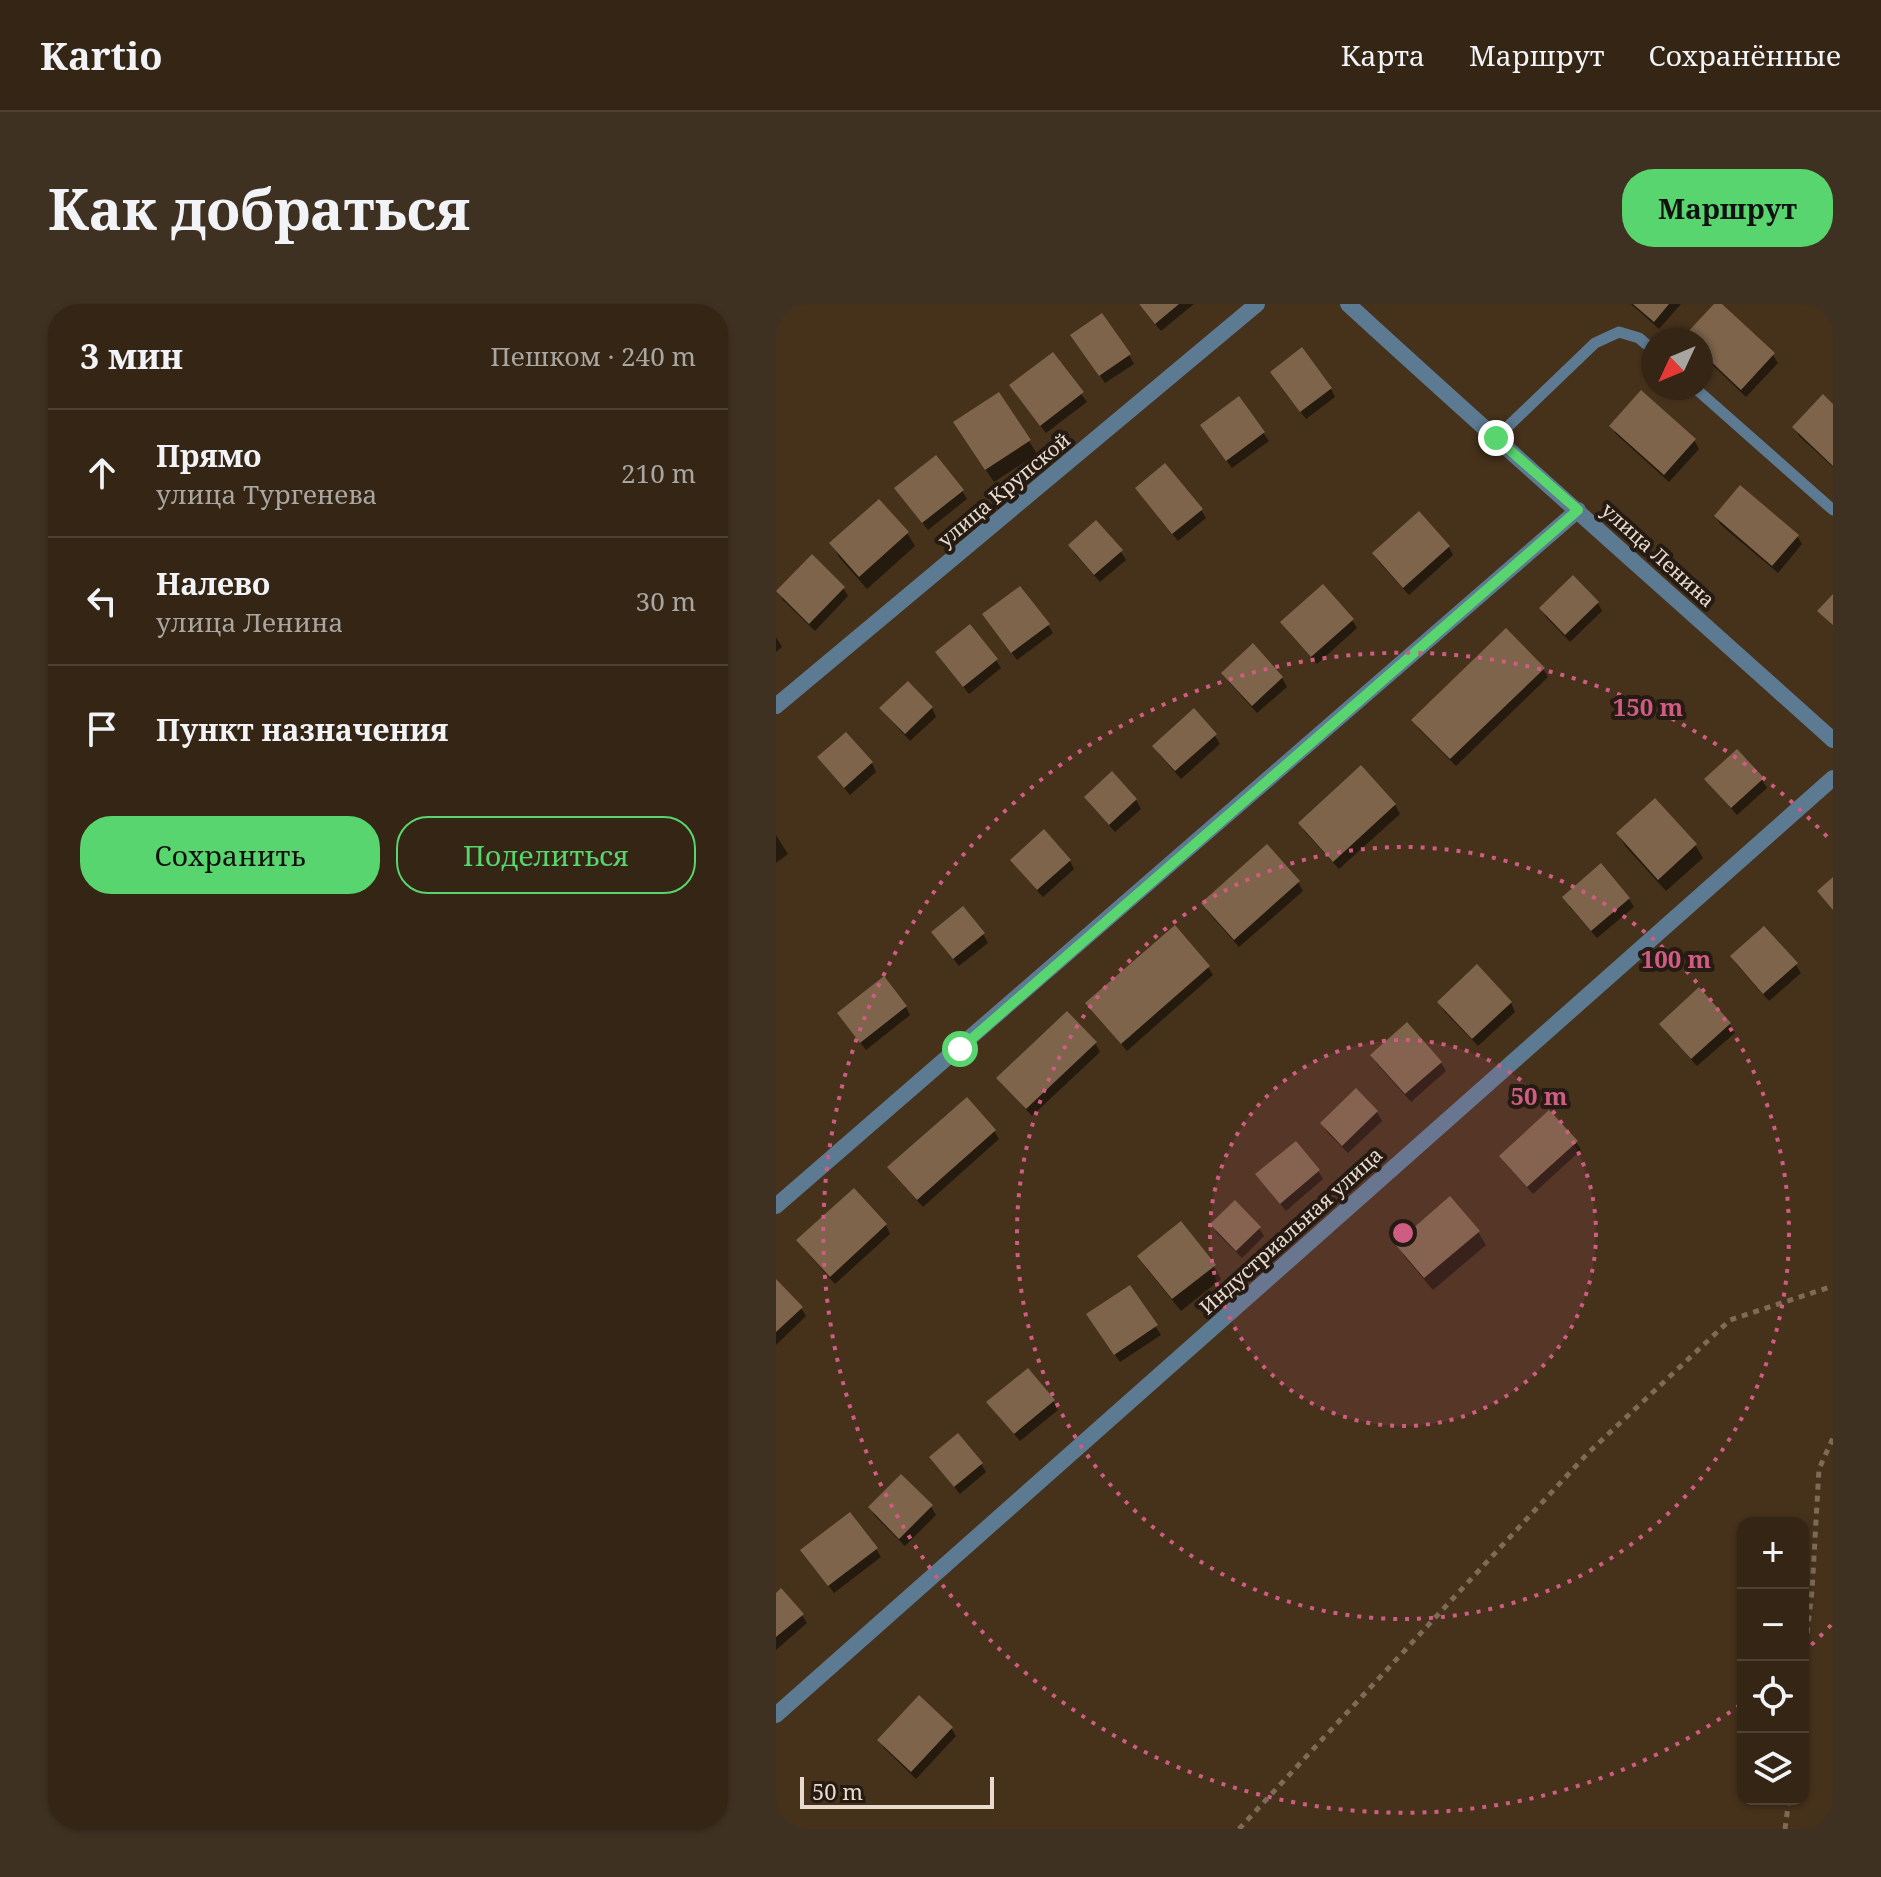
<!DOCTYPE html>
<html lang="ru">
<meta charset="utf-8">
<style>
:root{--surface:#342514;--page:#3f3122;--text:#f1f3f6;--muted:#a9a5a0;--line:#4e4234;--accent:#59d56f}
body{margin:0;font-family:"Noto Serif",serif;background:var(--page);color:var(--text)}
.controls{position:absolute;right:24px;bottom:24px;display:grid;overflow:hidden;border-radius:16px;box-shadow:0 2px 6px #0004}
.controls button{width:72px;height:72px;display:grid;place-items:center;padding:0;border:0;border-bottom:2px solid var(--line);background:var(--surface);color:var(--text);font:40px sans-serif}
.compass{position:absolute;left:865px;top:24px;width:72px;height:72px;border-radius:50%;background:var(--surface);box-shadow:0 2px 6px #0004;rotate:226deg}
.scale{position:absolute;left:24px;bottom:20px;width:194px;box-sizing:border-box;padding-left:8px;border:4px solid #e8dbce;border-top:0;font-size:22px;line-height:28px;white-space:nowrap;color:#e8dbce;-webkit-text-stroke:6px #251b12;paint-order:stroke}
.stop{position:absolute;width:24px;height:24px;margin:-18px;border:6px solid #59d56f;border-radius:50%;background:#fff}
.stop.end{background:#59d56f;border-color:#fff;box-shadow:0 2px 8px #0008}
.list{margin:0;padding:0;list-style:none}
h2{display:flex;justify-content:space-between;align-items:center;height:104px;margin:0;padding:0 32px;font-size:34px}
h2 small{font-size:26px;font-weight:400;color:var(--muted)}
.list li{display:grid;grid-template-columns:52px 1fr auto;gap:24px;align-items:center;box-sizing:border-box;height:128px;padding:0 32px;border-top:2px solid var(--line)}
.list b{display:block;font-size:30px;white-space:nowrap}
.list p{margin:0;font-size:26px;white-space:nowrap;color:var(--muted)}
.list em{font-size:26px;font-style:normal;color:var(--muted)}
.actions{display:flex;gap:16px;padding:24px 32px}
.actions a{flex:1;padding:18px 0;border:2px solid var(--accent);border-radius:32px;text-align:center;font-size:28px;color:var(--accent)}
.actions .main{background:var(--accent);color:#111}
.icon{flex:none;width:44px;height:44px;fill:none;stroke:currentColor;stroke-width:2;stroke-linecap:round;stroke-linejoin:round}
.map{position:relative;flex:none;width:1057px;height:1525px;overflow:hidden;border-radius:32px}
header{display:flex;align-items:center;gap:48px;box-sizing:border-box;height:112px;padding:0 40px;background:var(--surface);border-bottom:2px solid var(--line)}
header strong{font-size:38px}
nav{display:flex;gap:44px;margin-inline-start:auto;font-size:28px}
.intro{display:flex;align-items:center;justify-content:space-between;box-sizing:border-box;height:192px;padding:0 48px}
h1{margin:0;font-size:56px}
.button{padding:20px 36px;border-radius:32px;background:var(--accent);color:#111;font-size:28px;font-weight:700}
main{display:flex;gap:48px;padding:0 48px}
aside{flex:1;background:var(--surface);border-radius:32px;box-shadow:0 2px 6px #0004}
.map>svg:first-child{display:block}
</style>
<header>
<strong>Kartio</strong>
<nav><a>Карта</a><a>Маршрут</a><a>Сохранённые</a></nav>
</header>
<div class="intro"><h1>Как добраться</h1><a class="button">Маршрут</a></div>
<main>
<aside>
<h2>3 мин<small>Пешком · 240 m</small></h2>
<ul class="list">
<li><svg class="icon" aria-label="ahead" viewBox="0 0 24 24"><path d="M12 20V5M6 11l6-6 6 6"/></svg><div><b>Прямо</b><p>улица Тургенева</p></div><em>210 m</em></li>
<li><svg class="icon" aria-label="left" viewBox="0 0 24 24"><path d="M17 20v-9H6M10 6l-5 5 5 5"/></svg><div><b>Налево</b><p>улица Ленина</p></div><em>30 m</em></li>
<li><svg class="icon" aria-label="arrive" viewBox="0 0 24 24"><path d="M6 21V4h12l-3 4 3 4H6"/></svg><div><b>Пункт назначения</b></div></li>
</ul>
<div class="actions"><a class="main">Сохранить</a><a>Поделиться</a></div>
</aside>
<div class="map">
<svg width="1057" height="1525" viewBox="0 0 1057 1525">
<rect width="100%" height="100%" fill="#46311b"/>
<!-- shadow -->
<path fill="#0007" d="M363 0H418L385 27Z
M855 0H905L883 25Z
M941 0H943L997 51 1002 59 970 93 925 50V36H912Z
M302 40 353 51 358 60 329 79Z
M276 50 311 98 270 129 240 90Z
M501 77 555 85 559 93 530 115Z
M462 94 493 137 456 164 431 130Z
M1057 102V163L1023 132 1019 124Z
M835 122 918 136 923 145 893 178 840 130Z
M187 132 253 137 261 150 218 178Z
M361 185 425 206 430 214 402 237Z
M186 187 191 195 152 226 126 192Z
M940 213 1021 232 1026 240 1002 269 945 221Z
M131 229 139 242 91 285 63 253 56 240Z
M294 242 345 248 350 256 324 278 299 250Z
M673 243 677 251 633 291 603 258 598 250Z
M67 284 72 292 39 327 7 296 3 288Z
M822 299 826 307 794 338 770 313 765 305Z
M576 316 581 324 541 360 511 326Z
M214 319 272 321 277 329 241 356Z
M0 333 6 343 0 348Z
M477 342 506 374 511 383 481 409 452 377 448 369Z
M220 356 225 364 193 390 167 357Z
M767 365 772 373 680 462 643 425 638 416Z
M106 404H156L160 413 134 437 111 412Z
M70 431 96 459 100 468 74 491 49 462 44 454Z
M439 432 444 440 405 475 383 450 378 442Z
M961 448 986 476 991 484 961 511 936 483 931 475Z
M585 464 619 501 624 510 563 565 529 528 524 520Z
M336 470 360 496 365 505 339 528 315 501 310 493Z
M842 530 919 541 927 554 890 587 850 543Z
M0 531 12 550 0 559Z
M237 556 294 557 298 565 267 593 242 565Z
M522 578 527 587 463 643 432 608 427 599Z
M853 595 858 603 821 634 793 602Z
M988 624 1020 661 1025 669 993 697 961 661 956 653Z
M157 629 207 630 212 639 183 662Z
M432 663 437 671 351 747 317 707Z
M701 663 735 699 739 708 702 742 668 707 663 698Z
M923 686 954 721 959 729 921 762 890 728 885 720Z
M130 703 134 711 90 746 68 718Z
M319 739 324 748 256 812 228 782 223 774Z
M597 751 665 759 670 767 635 798 601 760Z
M580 787 601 808 606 817 572 849 551 828 546 819Z
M218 827 223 835 147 903 119 872 114 864Z
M800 838 805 846 757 890 730 860 726 852Z
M542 867 547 875 510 907 487 879Z
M78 886 110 921 114 930 59 980 28 945 23 937Z
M437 921 483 924 488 932 466 954 441 929Z
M702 928 710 941 657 986 629 953 621 940Z
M364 953 438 962 445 975 405 1007 371 965Z
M0 978 25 1004 30 1012 0 1041Z
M353 983 385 1031 344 1058 317 1019Z
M277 1097 282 1106 244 1137 218 1107Z
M155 1154 205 1160 210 1168 184 1190Z
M155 1203 160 1211 129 1242 99 1212 94 1204Z
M100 1245 105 1253 58 1289 32 1254Z
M0 1292 26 1311 31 1319 0 1346Z
M175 1424 180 1432 140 1475 108 1444 103 1436Z"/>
<!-- building -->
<path fill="#7d644a" d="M363 0H403L379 20Z
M857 0H893L878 18Z
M938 0H946L999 49 965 86 925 48V36H912L908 32Z
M326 9 355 50 323 72 294 31Z
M526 43 556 84 524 108 494 68Z
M277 48 308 88 264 122 233 81Z
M865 86 920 135 888 171 833 122Z
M223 88 255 136 209 166 177 118Z
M1047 90 1057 100V162L1016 123Z
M463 92 489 128 450 157 424 121Z
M160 151 188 186 146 219 118 184Z
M389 159 427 205 396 230 359 184Z
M964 181 1023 231 996 262 938 212Z
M103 195 133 228 83 273 53 239Z
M643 207 674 242 627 284 596 249Z
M320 216 347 246 318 271 292 241Z
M36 250 69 283 33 320 0 287Z
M797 271 823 298 789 331 763 304Z
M547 280 578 315 535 353 504 318Z
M244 282 274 320 235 349 206 310Z
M1057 290V321L1041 307Z
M194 320 222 355 187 383 159 348Z
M730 324 769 364 674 455 635 416Z
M477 339 507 373 476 402 445 369Z
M132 377 157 403 129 430 103 404Z
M418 404 441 430 399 467 376 442Z
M70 428 97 458 68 484 41 453Z
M961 445 988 474 955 504 928 475Z
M585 461 620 500 557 558 522 519Z
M336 467 361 495 333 521 308 493Z
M879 494 921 540 882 576 840 529Z
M268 525 295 556 261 586 234 556Z
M491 540 524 577 458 636 425 599Z
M825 559 854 594 815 627 786 593Z
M1057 573V606L1041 587Z
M187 602 209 629 177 655 155 628Z
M399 621 434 662 345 740 309 699Z
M988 622 1022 659 987 690 954 652Z
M701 660 736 698 696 735 661 698Z
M108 672 131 702 84 739 61 709Z
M923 683 955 719 915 755 883 720Z
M291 707 321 738 250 805 220 774Z
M631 718 666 758 629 790 594 751Z
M580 784 602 807 566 842 544 819Z
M191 793 220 826 141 896 111 863Z
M773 806 802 837 751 883 723 852Z
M520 837 544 866 504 900 479 870Z
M78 884 111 920 54 973 20 936Z
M674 892 704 927 648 974 619 940Z
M459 896 485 923 460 947 434 920Z
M405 917 440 961 396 995 361 952Z
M0 975 27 1003 0 1028Z
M354 981 382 1021 338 1051 310 1010Z
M252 1064 279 1096 238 1130 210 1098Z
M182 1129 207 1159 178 1183 153 1153Z
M125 1170 157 1201 123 1235 92 1203Z
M74 1208 102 1244 52 1282 24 1246Z
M5 1284 28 1310 0 1333V1289Z
M143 1391 177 1423 135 1468 101 1436Z"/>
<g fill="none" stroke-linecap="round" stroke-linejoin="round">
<!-- path -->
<path stroke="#7d6b58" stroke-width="5" stroke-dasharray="6 6" stroke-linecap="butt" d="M1027 1365 1036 1287 1043 1165 1057 1134
M463 1525 812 1149 954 1016 1057 982
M1009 1525 1013 1495"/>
<!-- lane -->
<path stroke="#5c7a91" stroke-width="11" d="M919 84 1057 206
M720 134 819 39 843 28 863 34 877 46"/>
<!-- street -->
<path stroke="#5c7a91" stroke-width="16" d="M572 0C732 147 896 291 1057 436
M0 402 481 0
M0 902 802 206
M0 1411 1057 474"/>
</g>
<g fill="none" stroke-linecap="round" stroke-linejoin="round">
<!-- route -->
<path stroke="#59d56f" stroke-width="10" d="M184 745 802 206 720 134"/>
</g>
<!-- distance rings -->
<circle cx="627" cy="929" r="193" fill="#cf5c83" fill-opacity=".12"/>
<g fill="none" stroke="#cf5c83" stroke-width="4" stroke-dasharray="4 8">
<circle cx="627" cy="929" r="193"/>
<circle cx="627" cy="929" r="386"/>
<path d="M1055 1321A580 580 0 0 1 1030 1346M964 1401A580 580 0 1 1 1055 537"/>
</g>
<g text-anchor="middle" stroke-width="8" stroke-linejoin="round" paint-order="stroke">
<!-- street labels -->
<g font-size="20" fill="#e8dbce" stroke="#251b12">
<text transform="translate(228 186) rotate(-40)" y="7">улица Крупской</text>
<text transform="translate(882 251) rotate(42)" y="7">улица Ленина</text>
<text transform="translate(515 927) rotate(-42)" y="7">Индустриальная улица</text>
</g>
</g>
<circle cx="627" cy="929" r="12" fill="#cf5c83" stroke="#251b12" stroke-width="4"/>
<g font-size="24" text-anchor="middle" font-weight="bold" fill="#cf5c83" stroke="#251b12" stroke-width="8" stroke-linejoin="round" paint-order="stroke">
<text x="872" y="412">150 m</text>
<text x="900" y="664">100 m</text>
<text x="763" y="801">50 m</text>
</g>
</svg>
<div class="controls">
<button>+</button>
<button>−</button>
<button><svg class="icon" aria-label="locate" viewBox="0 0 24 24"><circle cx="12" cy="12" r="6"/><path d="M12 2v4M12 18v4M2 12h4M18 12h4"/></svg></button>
<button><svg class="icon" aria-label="layers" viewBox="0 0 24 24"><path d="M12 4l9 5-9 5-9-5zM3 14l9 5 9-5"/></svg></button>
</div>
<svg class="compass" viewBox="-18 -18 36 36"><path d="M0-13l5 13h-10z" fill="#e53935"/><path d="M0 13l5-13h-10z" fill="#a9a5a0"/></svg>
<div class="scale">50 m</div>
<div class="stop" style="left:184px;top:745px"></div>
<div class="stop end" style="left:720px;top:134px"></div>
</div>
</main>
